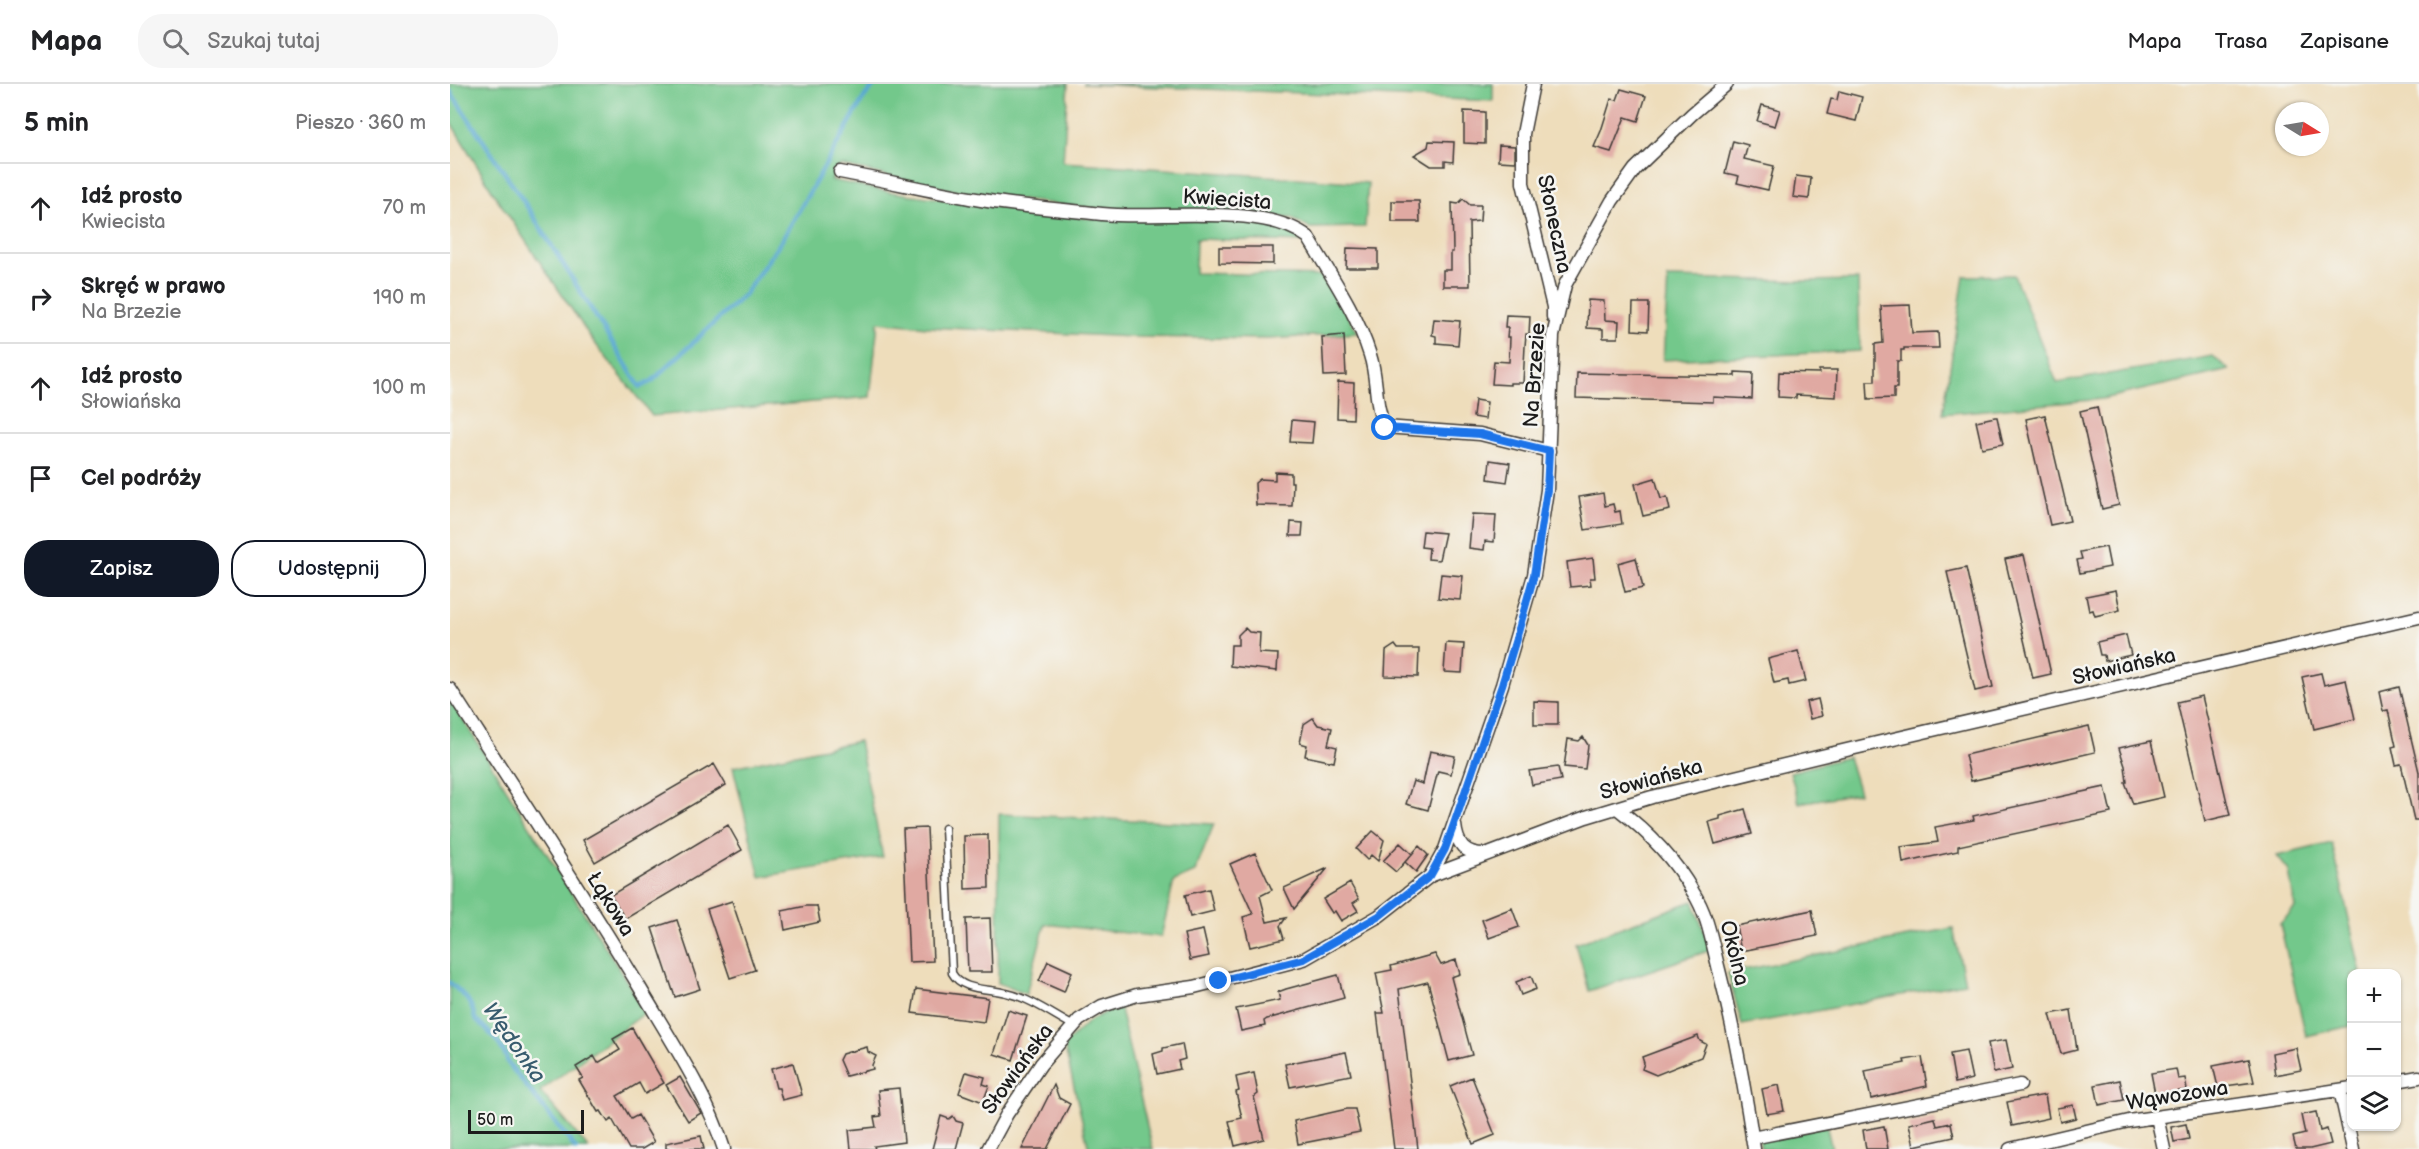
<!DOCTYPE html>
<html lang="pl">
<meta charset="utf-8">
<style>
:root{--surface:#fff;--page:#f6f6f6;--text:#202124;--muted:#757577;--line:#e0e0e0;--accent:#111827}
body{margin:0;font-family:"Balsamiq Sans",sans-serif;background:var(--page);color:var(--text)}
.controls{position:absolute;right:18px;bottom:18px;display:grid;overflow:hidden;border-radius:12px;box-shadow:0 2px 4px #0004}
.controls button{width:54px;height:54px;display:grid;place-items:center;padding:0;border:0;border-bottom:2px solid var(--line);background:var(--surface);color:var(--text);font:30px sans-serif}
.compass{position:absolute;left:1825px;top:18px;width:54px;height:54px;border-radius:50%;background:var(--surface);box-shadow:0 2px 4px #0004;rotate:101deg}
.scale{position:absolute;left:18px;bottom:15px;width:116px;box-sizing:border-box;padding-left:6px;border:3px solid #1c1c1c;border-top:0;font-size:16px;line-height:21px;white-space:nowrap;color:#1c1c1c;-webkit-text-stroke:4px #f6f6f2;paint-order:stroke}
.stop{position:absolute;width:18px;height:18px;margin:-14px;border:4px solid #1a73e8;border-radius:50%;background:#fff}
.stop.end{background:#1a73e8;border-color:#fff;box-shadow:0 2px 6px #0008}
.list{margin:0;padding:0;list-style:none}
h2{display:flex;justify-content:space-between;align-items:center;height:78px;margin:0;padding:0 24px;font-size:26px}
h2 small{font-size:20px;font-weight:400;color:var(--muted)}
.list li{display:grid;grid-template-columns:39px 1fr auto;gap:18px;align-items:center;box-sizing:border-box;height:90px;padding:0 24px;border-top:2px solid var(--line)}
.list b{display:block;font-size:22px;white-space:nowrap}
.list p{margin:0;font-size:20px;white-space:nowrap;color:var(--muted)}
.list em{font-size:20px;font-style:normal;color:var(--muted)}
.actions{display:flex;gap:12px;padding:18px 24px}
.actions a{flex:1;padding:14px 0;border:2px solid var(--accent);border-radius:24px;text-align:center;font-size:21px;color:var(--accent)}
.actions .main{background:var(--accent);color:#fff}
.icon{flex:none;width:33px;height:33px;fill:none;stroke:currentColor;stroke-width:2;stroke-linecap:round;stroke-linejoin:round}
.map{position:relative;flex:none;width:1969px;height:1065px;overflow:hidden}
header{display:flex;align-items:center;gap:36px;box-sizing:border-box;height:84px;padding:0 30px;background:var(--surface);border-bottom:2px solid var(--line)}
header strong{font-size:28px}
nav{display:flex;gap:33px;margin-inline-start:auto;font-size:21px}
.search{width:420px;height:54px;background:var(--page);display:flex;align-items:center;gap:15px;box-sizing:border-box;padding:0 21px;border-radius:24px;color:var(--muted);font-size:22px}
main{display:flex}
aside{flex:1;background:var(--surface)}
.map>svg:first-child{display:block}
</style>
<header>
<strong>Mapa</strong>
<div class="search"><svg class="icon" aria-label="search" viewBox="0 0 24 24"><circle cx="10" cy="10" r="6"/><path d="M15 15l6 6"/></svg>Szukaj tutaj</div>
<nav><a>Mapa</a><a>Trasa</a><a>Zapisane</a></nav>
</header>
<main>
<aside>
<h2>5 min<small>Pieszo · 360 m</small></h2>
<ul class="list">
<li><svg class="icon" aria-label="ahead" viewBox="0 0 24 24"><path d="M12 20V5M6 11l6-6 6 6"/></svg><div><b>Idź prosto</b><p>Kwiecista</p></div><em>70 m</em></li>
<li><svg class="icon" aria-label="right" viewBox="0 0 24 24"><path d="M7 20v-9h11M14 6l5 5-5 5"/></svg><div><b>Skręć w prawo</b><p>Na Brzezie</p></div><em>190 m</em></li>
<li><svg class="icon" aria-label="ahead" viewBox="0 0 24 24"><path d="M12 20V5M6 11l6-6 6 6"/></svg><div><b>Idź prosto</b><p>Słowiańska</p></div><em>100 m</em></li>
<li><svg class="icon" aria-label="arrive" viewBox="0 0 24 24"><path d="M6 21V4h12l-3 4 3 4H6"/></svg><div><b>Cel podróży</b></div></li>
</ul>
<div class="actions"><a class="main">Zapisz</a><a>Udostępnij</a></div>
</aside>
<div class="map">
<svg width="1969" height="1065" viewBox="0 0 1969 1065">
<rect width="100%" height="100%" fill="#f6f6f2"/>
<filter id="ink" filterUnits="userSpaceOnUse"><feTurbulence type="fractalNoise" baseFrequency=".0167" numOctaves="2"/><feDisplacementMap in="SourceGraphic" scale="12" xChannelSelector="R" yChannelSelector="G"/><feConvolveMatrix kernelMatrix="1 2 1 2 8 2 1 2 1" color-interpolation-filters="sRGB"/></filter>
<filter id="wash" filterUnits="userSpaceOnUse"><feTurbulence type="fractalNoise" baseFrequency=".008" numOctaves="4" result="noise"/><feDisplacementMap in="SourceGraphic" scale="24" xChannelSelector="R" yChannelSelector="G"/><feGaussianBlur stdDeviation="1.35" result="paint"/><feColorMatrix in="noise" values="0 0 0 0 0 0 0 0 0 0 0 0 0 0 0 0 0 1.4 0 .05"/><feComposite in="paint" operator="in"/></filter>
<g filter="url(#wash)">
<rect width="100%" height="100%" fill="#edb"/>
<!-- green -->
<path fill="#73c88b" stroke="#487254" stroke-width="1.5" d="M0 0H618L613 78 918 99 915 143 859 144 841 134 658 126 520 110 390 81 381 96 441 108 634 134 811 137 841 145 854 158 746 155 745 189 875 192 908 249 819 255 682 253 477 243 428 238 420 313 202 332 141 254 46 113 0 37Z
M633 0H1043V17Z
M1564 191 1607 299 1763 272 1779 286 1652 315 1493 330 1514 192Z
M1218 194 1356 197 1408 196 1410 267 1213 276Z
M0 615 196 928 90 1007 139 1065H0Z
M409 657 433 773 310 793 283 683Z
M1398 673 1409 709 1349 719 1340 688Z
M549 730 764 740 745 788 724 797 711 853 595 840 576 910 548 899Z
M1882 759 1911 889 1902 890 1901 942 1856 952 1830 840 1845 824 1839 787 1827 772Z
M1243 817 1261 866 1139 907 1126 860Z
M1503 844 1515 899 1292 941 1278 889Z
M669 921 699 1050 703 1065H639L614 961 639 937Z
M1376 1040 1382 1065H1311L1309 1052Z"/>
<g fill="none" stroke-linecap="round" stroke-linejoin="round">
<!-- stream -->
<path stroke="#58a8d2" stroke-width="4.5" d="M0 7 80 127 190 303 202 297 294 211 332 156 415 12 426 0
M0 899C13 910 22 917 25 935 38 946 54 962 58 979L126 1065"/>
</g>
<g id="blocks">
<!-- building -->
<path fill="#e0a9a2" d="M1171 5 1196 12 1188 37 1175 33 1161 68 1144 63 1151 47 1161 15 1167 16Z
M1389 7 1412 13 1406 37 1377 30 1381 15 1387 16Z
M1312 21 1330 26 1325 42 1307 37Z
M1014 27 1035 28V60L1014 59Z
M979 57 1004 58 1003 78 995 77V82H981L964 71 978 63Z
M1283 57 1298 61 1294 75 1324 82 1318 106 1287 99 1289 92 1275 89Z
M1049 61 1065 62V78L1048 77Z
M1346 92 1361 94 1359 115 1343 113Z
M1013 115 1020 121H1031L1030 137 1019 138 1020 202H993V186H1001V168H1003L1002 119 1008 120Z
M942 117H969L970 138H942Z
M769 163H823V180L769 179Z
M897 164 928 165V184H896Z
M1138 216 1154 217 1155 236 1169 237 1168 254H1153V245L1137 244Z
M1183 219H1199L1198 247 1182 246Z
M1460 221 1462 249 1488 248 1489 264H1454V266H1451V277H1447V304H1444V314L1418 315 1417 297H1425V260L1433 259 1431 222Z
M1056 231 1080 232 1079 250H1076L1075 262 1073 299H1060V301L1042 300 1044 277 1059 278 1060 253H1057L1058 243H1055Z
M984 235 1010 237 1008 261 986 259V252L982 251Z
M894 251 896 291 874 292 872 253Z
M1369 286H1387L1386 313 1346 311V314L1328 313 1329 288 1369 289Z
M1285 288 1303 289 1302 315 1263 313V318L1126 314 1127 289 1285 292Z
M888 298 904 299 903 335 887 334Z
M1025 316 1037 318 1035 335 1023 333Z
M1647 323 1669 421 1652 425 1630 327Z
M1595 331 1620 437 1600 441 1576 335Z
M1545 333H1547L1553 360 1532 364 1526 337Z
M842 336 864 338 862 359 840 358Z
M1040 376 1060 379 1057 398 1038 395Z
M825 388 841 389V398H843L842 422 806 421 805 399 810 395 825 396Z
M1205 394 1211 415 1217 413 1220 426 1193 432 1185 400Z
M1153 409 1155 422 1163 420 1165 428 1170 427 1172 440 1135 446 1129 413Z
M1022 430 1046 431 1044 458 1035 457 1034 466 1019 464Z
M841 438 853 439 852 452H840Z
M973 447 995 449 989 476 978 475 979 464 971 463Z
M1656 463 1660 483 1630 489 1627 476 1632 475 1630 468Z
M1574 471 1601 590 1583 594 1555 475Z
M1143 474 1145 494H1140L1141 501 1120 503 1117 478Z
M1186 474 1193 504 1175 508 1168 479Z
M1516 484 1543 603 1525 607 1497 488Z
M991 490 1013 492 1010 516 988 514Z
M1666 506 1670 526 1645 532 1643 526 1639 527 1636 512Z
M795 544 799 548 810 549 809 569 828 570 827 587 780 582 781 561H788V551Z
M1676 551 1681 571 1655 577 1654 571H1650L1647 558Z
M996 559 1014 560 1012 589 994 588Z
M945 561 948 565H969L968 593 935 592 936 567Z
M1348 567 1356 597 1339 601 1338 596 1324 599 1318 575Z
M1871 589 1874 601 1896 596 1905 635 1864 645 1852 593Z
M1949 603 1969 688V736H1964L1951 680 1946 681 1942 663 1946 662 1938 626 1933 627 1929 608Z
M1752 612 1780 731 1755 737 1727 618Z
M1368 615 1372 632 1360 635 1356 618Z
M1084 617 1108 618V641H1084Z
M863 634 868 641 882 644 878 661 887 663 884 678 855 672 857 661 850 659 854 640Z
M1639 642 1645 668 1521 697 1515 671Z
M1133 653 1138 661 1135 685 1114 683 1118 655 1129 657Z
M1701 657 1714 713 1683 720 1675 698H1677L1675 682 1669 664Z
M980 667 1005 672 1001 690 988 687 978 726 956 720 963 697 973 700Z
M264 680 276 701 145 778 133 756Z
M1108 683 1111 696 1082 701 1079 687Z
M1655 703 1661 729 1508 762V767L1453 779 1451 763 1488 758 1485 743 1524 736 1523 732Z
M1295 725 1302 750 1265 760 1259 738 1270 735V732Z
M278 741 292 766 175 835 161 811Z
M477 744 483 877 459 878 453 745Z
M923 747 934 756 928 777 921 771 917 776 906 765Z
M538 751 539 804 515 805 514 752Z
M950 759 962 770 946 788 933 777Z
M969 762 978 771 966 788 955 778Z
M805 769 822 806 810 812 817 838 836 834 830 842 834 855 800 863 793 833 803 830 780 780Z
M878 784 844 825 834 804Z
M900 799 909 815 903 819 908 827 891 837 885 827 882 829 873 815Z
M759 805 764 827 740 833 735 811Z
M282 817 305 886 280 894 257 825Z
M356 822H367L370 838 335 846 332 827Z
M1062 824 1069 843 1039 854 1032 836Z
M1362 826 1367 852 1291 867 1286 842Z
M540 834 542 888H518L516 835Z
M227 836 250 905 225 913 202 844Z
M753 846 759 872 740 876 734 850Z
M985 870 991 881 1006 876 1010 890 1001 893 1022 971 999 977 978 898 949 905 968 1065H944L927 929H934L926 889 942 886 941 882Z
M598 877 622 888 614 908 589 897Z
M888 891 894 914 817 935 814 937 815 942 791 947 786 925 830 916 828 908 836 905Z
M1081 892 1086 905 1071 911 1066 898Z
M466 905 538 914 534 938 462 929Z
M558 926 577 932 563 976 544 970Z
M1621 926 1627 966 1611 970 1600 930Z
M182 944 214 999 195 1010 189 999 167 1012 181 1035 188 1031 204 1058 192 1065H179L162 1035 158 1038 151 1027 148 1028 129 996 133 994 126 983 144 972 148 979 170 966 163 955Z
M1248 952 1250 957 1256 960 1251 973 1206 991 1192 985 1194 979 1192 973Z
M1556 956 1562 985 1544 989 1538 959Z
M732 960 735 975 728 977 730 985 707 990 703 970 713 967V964Z
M417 963 418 968 426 972 422 981 423 985 396 992 389 976 392 970Z
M1846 964 1851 986 1825 991 1822 969Z
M1516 967 1522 995 1505 999 1500 970Z
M896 968 901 991 840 1003 835 980Z
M1472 973 1477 1002 1421 1015 1415 987 1455 979 1454 976Z
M1799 975 1804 998 1768 1003 1763 982Z
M343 979 352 1011 332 1016 329 1004H326L321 985Z
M1726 985 1728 995 1735 994 1737 1006 1705 1010 1701 989Z
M516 988 535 993 533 1000 539 1002 533 1018 509 1009Z
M804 989 808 1010 804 1013 814 1055 785 1062 779 1037 792 1034 786 1008 789 1007 786 993Z
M230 993 251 1029 238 1037 216 1001Z
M1022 993 1045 1051 1023 1060 1000 1002Z
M1670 996 1674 1016 1649 1021 1645 1001Z
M604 1001 609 1014 620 1020 597 1065H572Z
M1329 1001 1334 1027 1317 1030 1312 1005Z
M449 1004 454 1058 424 1062 425 1065H401L399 1046 426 1043 424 1033 431 1032 428 1006Z
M1595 1011 1599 1034 1562 1042 1557 1018Z
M1623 1021 1626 1034 1610 1038 1607 1024Z
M897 1025H905L910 1048 848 1060 844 1037Z
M1866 1028 1870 1047 1877 1045 1881 1060 1860 1065H1846L1843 1053 1855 1050 1851 1031Z
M491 1032 499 1035 503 1032 506 1037 513 1039 506 1065H482Z
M1485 1034 1487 1042 1501 1039 1504 1053 1464 1062 1459 1040Z
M1736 1040 1739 1055 1724 1058 1721 1043Z
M1434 1042 1438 1065H1416L1413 1046Z
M251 1052 254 1065H216V1059Z"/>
</g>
</g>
<g filter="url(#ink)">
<use href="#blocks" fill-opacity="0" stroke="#3c3934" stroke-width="1.5"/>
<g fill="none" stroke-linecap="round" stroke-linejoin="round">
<defs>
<path id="lane" d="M495 744 502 889C512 907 537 904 556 909 580 914 603 931 624 942"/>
<path id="street" d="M1083 0 1073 50V99L1103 223V233
M390 88C433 96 476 106 520 114 563 122 608 125 652 130 708 136 813 118 858 153 880 190 907 229 920 271 928 295 924 321 935 343L1030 350 1099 367
M0 605C64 704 129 803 190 904 220 955 256 1008 274 1065
M1167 724C1197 747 1224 774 1243 808 1258 831 1262 859 1269 886 1284 945 1295 1005 1304 1065
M1005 741C1007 760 1014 770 1035 770
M980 792 995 765 1052 601 1084 491 1097 406 1103 252 1115 201 1162 117 1185 85 1242 30 1277 0
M1946 997 1969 993
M1890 1006 1903 1065
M1707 1033 1714 1065
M1302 1054 1570 1001
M538 1065 557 1030 591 980 629 936 652 922 687 911 744 903 854 875 929 832 980 792 1136 733 1202 713 1405 664 1969 533
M1560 1065 1679 1037 1902 1004"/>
</defs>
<!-- lane casing -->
<use href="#lane" stroke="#3c3934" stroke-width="9"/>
<!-- street casing -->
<use href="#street" stroke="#3c3934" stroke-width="15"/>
<!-- lane -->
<use href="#lane" stroke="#fff" stroke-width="6"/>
<!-- street -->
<use href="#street" stroke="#fff" stroke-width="12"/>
</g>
</g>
<g fill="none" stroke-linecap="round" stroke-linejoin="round" filter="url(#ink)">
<!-- route -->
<path stroke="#1a73e8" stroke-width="8" d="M769 897 854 875 929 832 980 792 995 765 1004 740 1052 601 1069 545 1084 491 1097 406 1099 367 1030 350 935 344"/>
</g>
<g text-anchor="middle" stroke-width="5" stroke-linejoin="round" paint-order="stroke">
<!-- street labels -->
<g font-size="21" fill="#1c1c1c" stroke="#f6f6f2">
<text transform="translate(777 115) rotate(4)" y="7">Kwiecista</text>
<text transform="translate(1105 140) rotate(78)" y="7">Słoneczna</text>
<text transform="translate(1084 291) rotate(-86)" y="7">Na Brzezie</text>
<text transform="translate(1674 582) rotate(-13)" y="7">Słowiańska</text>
<text transform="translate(1201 695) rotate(-15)" y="7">Słowiańska</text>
<text transform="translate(161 820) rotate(58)" y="7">Łąkowa</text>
<text transform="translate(1285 869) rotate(76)" y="7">Okólna</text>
<text transform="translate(567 985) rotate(-54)" y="7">Słowiańska</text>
<text transform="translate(1727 1011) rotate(-9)" y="7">Wąwozowa</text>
</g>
<!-- water labels -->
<g font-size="22" font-style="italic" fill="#375b6e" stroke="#f6f6f2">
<text transform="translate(65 958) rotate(55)" y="8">Wędonka</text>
</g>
</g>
</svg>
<div class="controls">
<button>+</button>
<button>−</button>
<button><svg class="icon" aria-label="layers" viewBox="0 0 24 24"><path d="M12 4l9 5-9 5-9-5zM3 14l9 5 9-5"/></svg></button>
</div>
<svg class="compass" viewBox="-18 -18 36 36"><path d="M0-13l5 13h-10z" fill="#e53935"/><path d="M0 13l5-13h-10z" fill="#757577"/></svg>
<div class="scale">50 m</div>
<div class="stop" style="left:935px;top:344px"></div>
<div class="stop end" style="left:769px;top:897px"></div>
</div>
</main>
